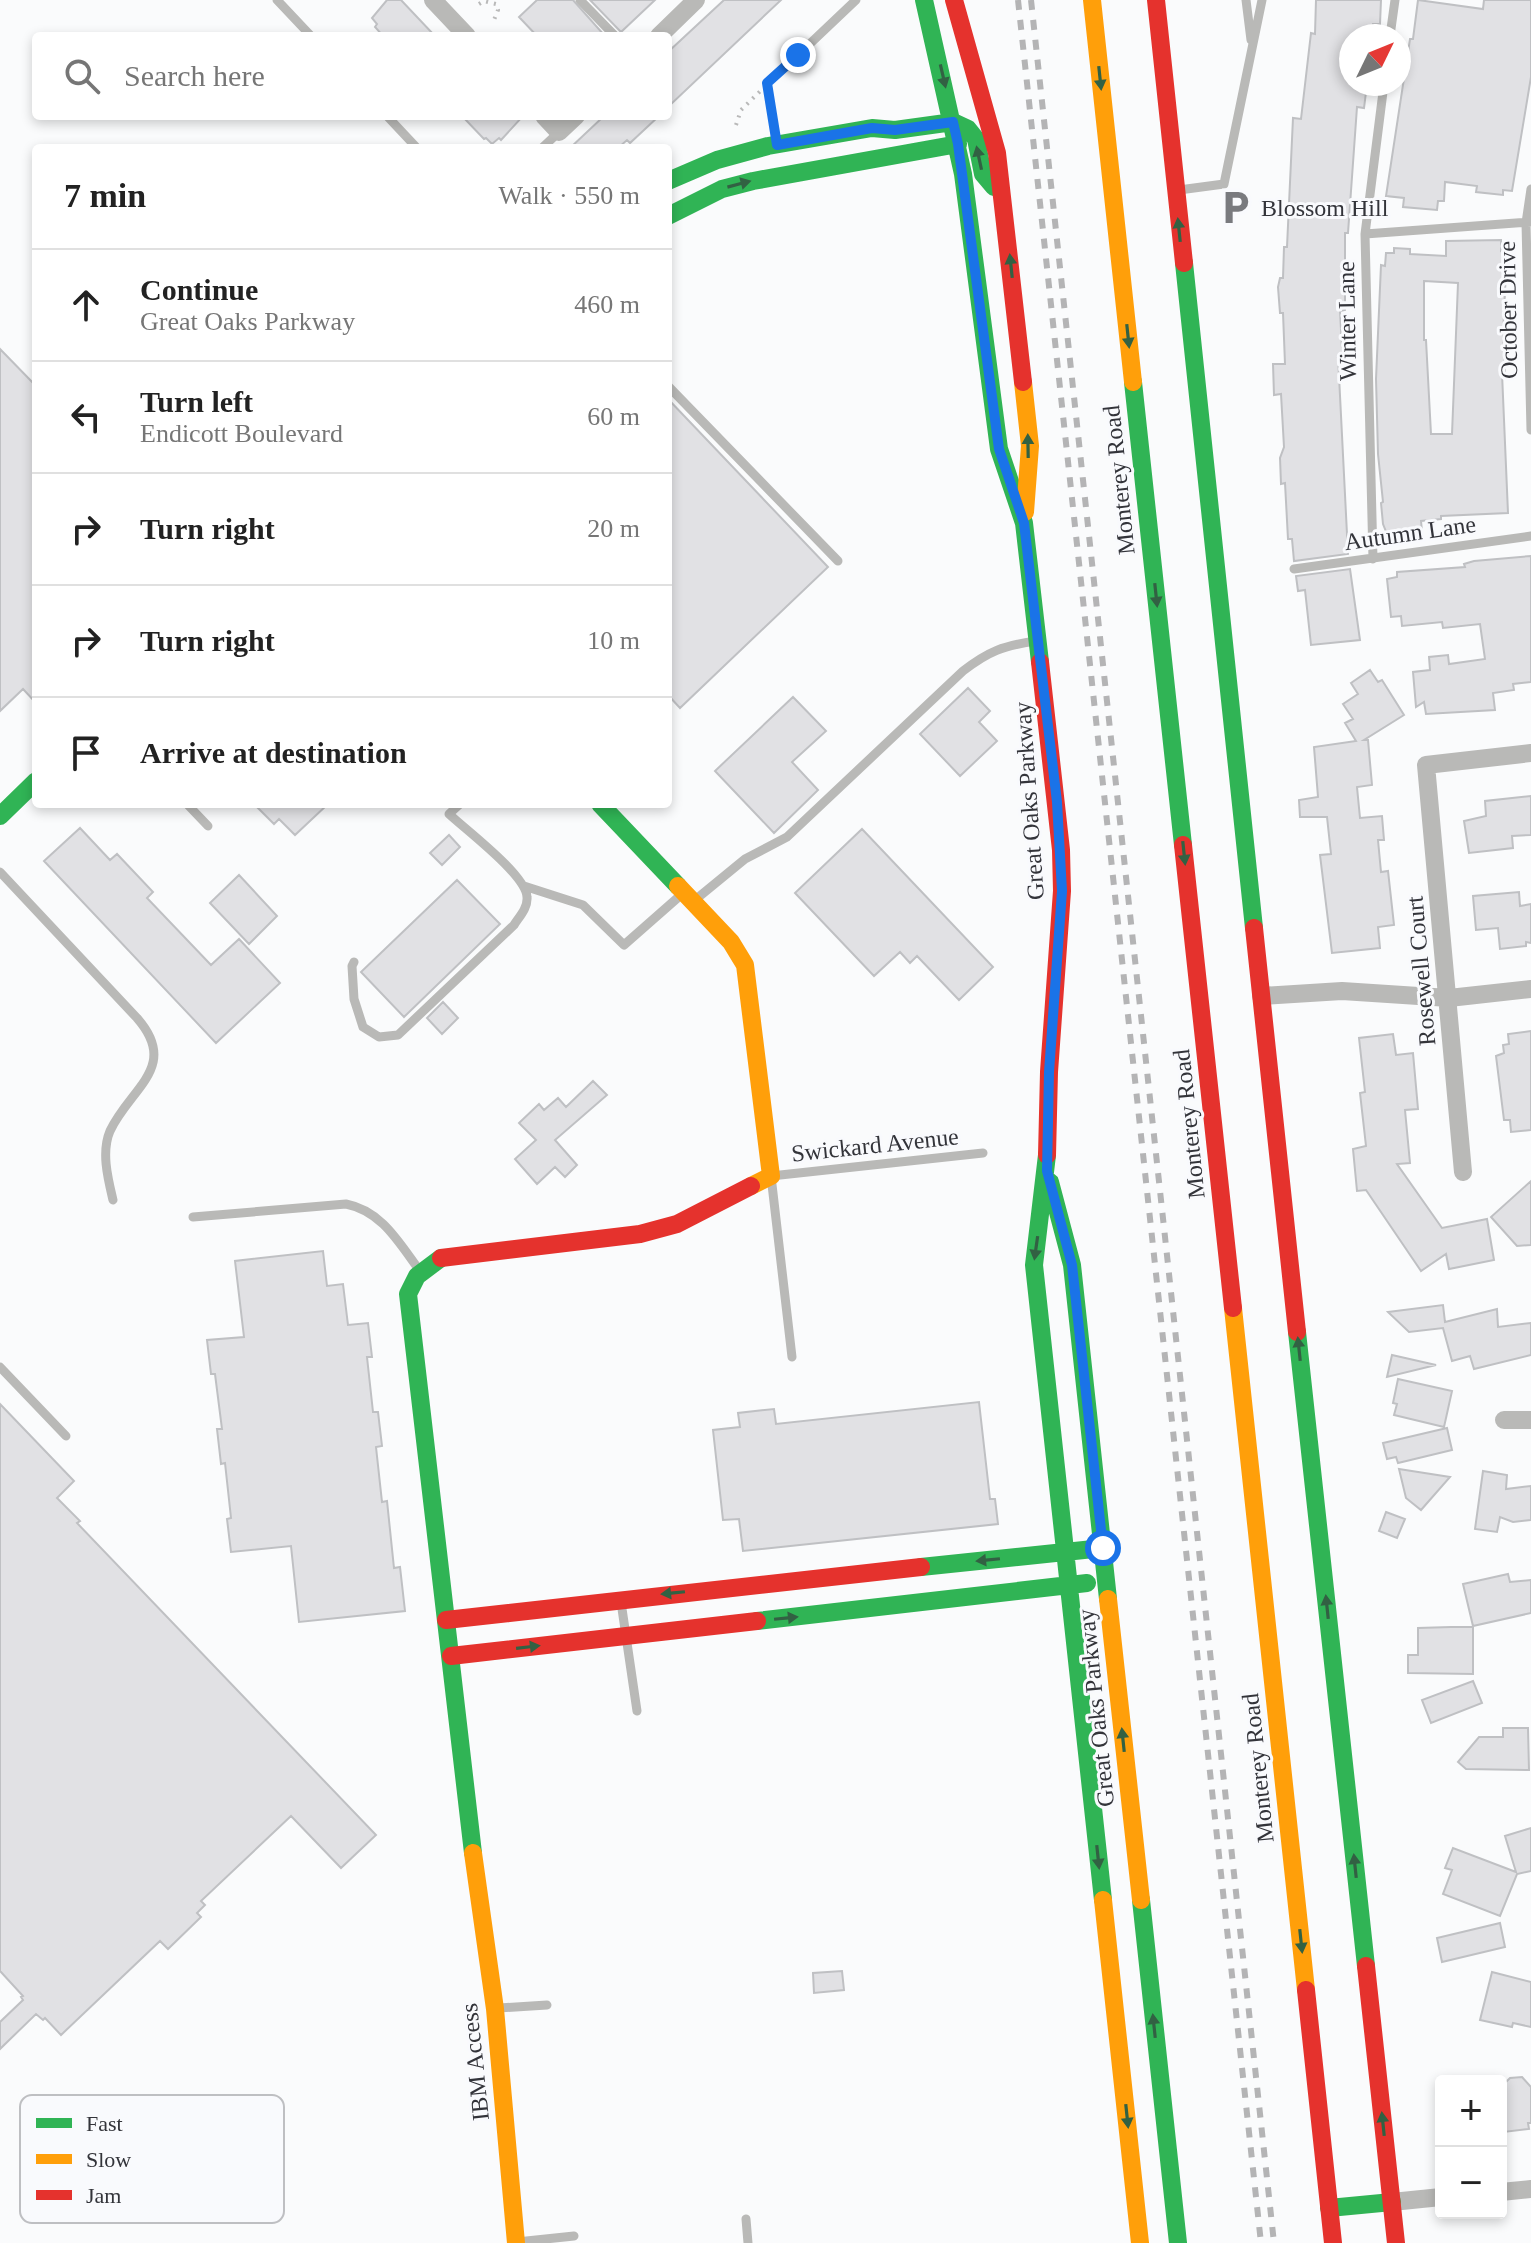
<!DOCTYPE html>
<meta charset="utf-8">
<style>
:root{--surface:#fff;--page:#f2f2f2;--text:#222;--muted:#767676;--line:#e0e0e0}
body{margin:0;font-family:Georgia,serif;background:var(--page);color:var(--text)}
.controls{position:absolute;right:24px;bottom:24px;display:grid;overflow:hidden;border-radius:8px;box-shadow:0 4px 12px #0003}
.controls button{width:72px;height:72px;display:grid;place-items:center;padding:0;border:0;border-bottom:2px solid var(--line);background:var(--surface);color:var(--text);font:40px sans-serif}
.compass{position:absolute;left:1339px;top:24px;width:72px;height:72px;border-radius:50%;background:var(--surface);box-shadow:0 4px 12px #0003;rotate:47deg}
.stop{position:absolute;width:24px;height:24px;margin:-18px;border:6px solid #1a73e8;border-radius:50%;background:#fff}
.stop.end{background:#1a73e8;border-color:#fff;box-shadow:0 2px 8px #0008}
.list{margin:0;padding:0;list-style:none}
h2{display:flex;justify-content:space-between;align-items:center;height:104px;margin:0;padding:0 32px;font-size:34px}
h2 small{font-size:26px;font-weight:400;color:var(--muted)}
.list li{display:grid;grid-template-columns:52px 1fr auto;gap:24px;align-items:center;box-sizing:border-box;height:112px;padding:0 32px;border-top:2px solid var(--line)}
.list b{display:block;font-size:30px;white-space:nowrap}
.list p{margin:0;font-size:26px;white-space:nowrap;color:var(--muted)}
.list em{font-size:26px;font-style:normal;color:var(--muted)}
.icon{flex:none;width:44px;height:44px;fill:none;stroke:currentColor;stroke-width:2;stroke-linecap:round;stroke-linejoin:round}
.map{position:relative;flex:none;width:1531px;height:2243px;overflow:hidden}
.search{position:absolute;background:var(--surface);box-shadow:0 4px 12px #0003;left:32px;top:32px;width:640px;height:88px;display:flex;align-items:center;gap:20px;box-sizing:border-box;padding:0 28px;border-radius:8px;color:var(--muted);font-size:30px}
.panel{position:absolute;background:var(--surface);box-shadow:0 4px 12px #0003;left:32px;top:144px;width:640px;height:664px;border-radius:8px}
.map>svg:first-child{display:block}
</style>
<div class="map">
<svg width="1531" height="2243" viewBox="0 0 1531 2243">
<rect width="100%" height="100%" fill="#fafbfc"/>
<!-- building -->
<path fill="#e1e1e4" stroke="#bfc0c3" stroke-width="2" fill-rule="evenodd" d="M387 0H401L435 36H383L375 27 377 24 372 18Z
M537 0H573L605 36H537L519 17Z
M590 0H655L621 32Z
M724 0H781L668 107V52Z
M1316 0H1381L1380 24H1373L1371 36H1351V84H1367L1364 108 1357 107 1348 233H1345V310L1340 311 1342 349V356H1338L1348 554 1294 561 1292 539H1288L1285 483 1281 484 1280 458 1284 447 1281 394 1274 395 1273 364H1285L1283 313H1280L1278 287 1280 278H1283L1284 247H1287L1293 118 1301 119 1311 33 1315 34Z
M1418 0 1483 9 1484 0H1531V77L1512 191 1503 190V195L1476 192 1477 186 1445 182 1444 201H1438L1437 210 1403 207 1404 198 1386 196 1410 39H1413Z
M462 116H523L501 140 499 138 492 144 486 138 484 139Z
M604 116H659L630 143 627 140 618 148H570Z
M1501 240V251L1507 250 1503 334 1505 373H1502L1508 513 1441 516V519L1421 521 1422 531 1387 534 1383 524 1381 503 1383 502 1378 454 1376 379 1381 265 1385 266 1386 253H1394V248L1410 249V254L1446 256V241ZM1424 281 1458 283 1452 434H1431L1426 340H1424Z
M0 349 36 386V703L23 689 0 711Z
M668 399 828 567 680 708 668 695Z
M1531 556V682L1513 684 1514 690 1493 693 1495 710 1426 714 1424 702 1416 707 1413 672 1430 670 1429 657 1448 655 1449 664 1485 659 1480 624 1443 628 1442 622 1402 626 1401 616 1391 617 1387 579 1397 577V572L1465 567 1464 564 1474 561Z
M1350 569 1360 640 1311 645 1305 590 1298 591 1296 576Z
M1370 670 1378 682 1382 680 1404 715 1364 740H1368L1372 785 1357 787 1360 818 1382 816 1384 840H1378L1381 872 1388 871 1394 925 1378 927 1380 948 1332 953 1320 855 1331 854 1327 817H1300L1299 800 1318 797 1314 747 1356 741 1345 723 1353 719 1343 704 1358 694 1351 683Z
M968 688 990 711 979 722 997 741 960 776 920 734Z
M793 697 826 731 792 762 818 790 774 833 715 771Z
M1531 796V835L1512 836 1513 848 1469 853 1464 821 1486 816 1485 801Z
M254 804H328L295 835 279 819 274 824Z
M80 828 110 860 117 854 153 892 147 898 211 965 239 939 280 983 216 1043 44 861Z
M862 829 993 967 959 1000 917 956 910 963 900 952 874 976 795 893Z
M449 835 460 847 442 865 430 853Z
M239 875 277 916 249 944 210 903Z
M457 880 500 924 404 1017 361 972Z
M1519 892 1520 906 1531 904V943L1526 942V946L1500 949 1498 928 1476 930 1473 896Z
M443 1002 458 1018 442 1034 427 1018Z
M1531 1031V1130L1511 1132 1510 1120H1504L1496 1056 1504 1053 1503 1045 1509 1044 1508 1034Z
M1393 1034 1396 1055 1413 1053 1418 1109 1405 1110 1410 1163 1397 1164 1442 1228 1487 1219 1494 1260 1449 1269 1446 1254 1421 1271 1366 1190 1357 1191 1353 1149 1366 1146 1360 1093 1365 1092 1359 1038Z
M593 1081 607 1095 555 1140 577 1165 565 1177 555 1167 537 1184 515 1159 536 1140 519 1123 539 1104 544 1110 558 1098 566 1107Z
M1531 1181V1245L1517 1246 1491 1217Z
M323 1251 327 1286 343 1284 348 1325 368 1323 372 1357H367L373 1412H378L382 1446 376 1447 382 1502 387 1501 394 1568 400 1567 405 1611 299 1622 291 1546 231 1552 227 1519 231 1518 225 1463 221 1464 217 1429H222L215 1374H211L207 1340 244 1337 235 1261Z
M1443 1305 1445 1322 1497 1309 1498 1327 1531 1323V1355L1474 1369 1470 1356 1452 1361 1443 1328 1409 1332 1388 1312Z
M1392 1355 1436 1365 1387 1377Z
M1398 1379 1452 1391 1444 1427 1394 1415 1397 1404 1393 1403Z
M979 1402 990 1499H995L998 1524 743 1551 739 1519 723 1520 713 1430 740 1427 738 1413 774 1409 776 1424Z
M0 1404 74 1481 57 1498 80 1521 77 1523 376 1835 341 1868 291 1816 201 1901 205 1905 197 1913 201 1917 168 1949 160 1941 61 2035 45 2018 43 2020 36 2014 0 2049V2022L23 2000 21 1997 23 1996 0 1971Z
M1447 1428 1452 1450 1398 1463 1396 1457 1387 1459 1383 1443Z
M1399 1469 1450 1477 1421 1510 1406 1498Z
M1483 1471 1507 1475 1506 1489 1531 1486V1520L1513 1522 1500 1517 1497 1532 1475 1529Z
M1386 1512 1405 1519 1397 1538 1379 1531Z
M1508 1574 1510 1582 1531 1580V1613L1473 1626 1463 1584Z
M1451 1627H1473V1674L1408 1673V1655H1418V1628Z
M1473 1681 1482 1703 1431 1723 1422 1700Z
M1503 1728H1528L1529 1770 1466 1769 1458 1762 1479 1737H1503Z
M1531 1828V1871L1517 1874 1500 1916 1443 1894 1452 1870 1445 1868 1453 1848 1516 1872 1505 1836Z
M1500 1923 1505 1947 1442 1962 1437 1938Z
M842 1971 844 1990 814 1993 813 1973Z
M1492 1972 1531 1982V2027L1513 2023 1512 2027 1480 2020Z
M1522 2077 1531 2087V2123H1528L1529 2129 1504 2132 1501 2087 1510 2078Z"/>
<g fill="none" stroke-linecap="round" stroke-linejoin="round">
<!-- path -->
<path stroke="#b9b9b9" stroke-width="4" stroke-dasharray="2 6" stroke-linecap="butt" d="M479 4 484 1 496 4 498 10 494 20
M767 84 773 123
M736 125 741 110 788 64"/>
<!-- lane -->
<path stroke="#b9b9b7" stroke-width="9" d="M277 0 311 36
M580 0 615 36
M1246 0 1251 40
M1390 36 1395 0
M798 55 856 0
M387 116 417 148
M542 148 559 132
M1531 189 1526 223 1531 430
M1179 190 1224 184 1262 0
M1365 234 1531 222
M668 386 838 561
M1373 559 1365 234 1384 84
M1294 569 1531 536
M187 804 208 826
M0 872 137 1018C180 1067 130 1088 110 1131 101 1152 108 1179 113 1200
M524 886 583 905 624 945 682 894
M695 900 745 859 787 837 963 671C989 651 1003 646 1035 641
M354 962 352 966 354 999 363 1027 379 1037 398 1035 514 925C519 917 528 908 527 897 526 875 466 830 449 814L460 804
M193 1217 346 1204C382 1211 399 1243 420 1271
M792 1357 771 1176 983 1153
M0 1367 66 1436
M621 1602 637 1711
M499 2008 547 2005
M746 2219 748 2243
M517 2242 574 2236"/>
<!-- street -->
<path stroke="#b9b9b7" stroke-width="18" d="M433 0 467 36
M659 36 696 0
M544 116 559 132 576 116
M1261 996 1342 991 1449 998 1531 989
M1463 1172 1426 765 1531 753
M1504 1420H1531
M1501 2192 1531 2189
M1392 2202 1441 2197"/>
<!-- fast -->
<path stroke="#30b455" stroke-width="18" d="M924 0 963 174 999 449 1024 523 1040 662
M668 181 717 160 768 146 872 128 895 130 953 122 968 129 976 139 983 174 994 187
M668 216 722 189 753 181 958 144
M1184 263 1254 928
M1133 382 1183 845
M600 804 678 886
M0 816 36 781
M1047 1155 1034 1265 1103 1900
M1050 1182 1072 1265 1108 1599
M441 1258 417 1276 408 1294 473 1853
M1297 1332 1366 1966
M921 1567 1103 1548
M757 1621 1087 1583
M1141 1900 1178 2243
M1329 2208 1392 2202"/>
<!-- slow -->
<path stroke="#ff9f0a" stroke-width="18" d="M1092 0 1133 382
M1023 382 1030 446 1025 512
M678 886 731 942 745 965 771 1176 751 1186
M1233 1308 1306 1990
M1108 1599 1141 1900
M473 1853 495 2009 516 2243
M1103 1900 1140 2243"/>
<!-- jam -->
<path stroke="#e5322d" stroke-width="18" d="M954 0 997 153 1023 382
M1156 0 1184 263
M1040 662 1061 850 1062 891 1049 1072 1047 1155
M1183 845 1233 1308
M1254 928 1297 1332
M441 1258 640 1234 677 1224 751 1186
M446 1620 921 1567
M451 1656 757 1621
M1366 1966 1396 2243
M1306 1990 1333 2243"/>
<!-- rail -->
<path stroke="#b4b4b5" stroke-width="6" stroke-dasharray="10 10" stroke-linecap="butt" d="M1018 0 1261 2243
M1031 0 1274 2243"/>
</g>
<!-- one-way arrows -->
<defs><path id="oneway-solid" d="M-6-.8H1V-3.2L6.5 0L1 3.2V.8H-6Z" transform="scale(2)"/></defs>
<g fill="#326143">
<use href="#oneway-solid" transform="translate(943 76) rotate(77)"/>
<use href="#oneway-solid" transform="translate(1100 78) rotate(84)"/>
<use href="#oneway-solid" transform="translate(979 158) rotate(-102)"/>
<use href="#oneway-solid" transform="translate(739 184) rotate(-15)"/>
<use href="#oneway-solid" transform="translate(1179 230) rotate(-96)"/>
<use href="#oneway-solid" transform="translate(1011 266) rotate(-96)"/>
<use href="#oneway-solid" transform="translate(1128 336) rotate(84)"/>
<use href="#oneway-solid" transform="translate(1028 446) rotate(-91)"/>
<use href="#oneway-solid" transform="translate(1156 595) rotate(84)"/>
<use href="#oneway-solid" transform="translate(1184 853) rotate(84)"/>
<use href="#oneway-solid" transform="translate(1036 1248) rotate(98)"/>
<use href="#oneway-solid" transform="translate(1299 1349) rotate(-96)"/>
<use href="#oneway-solid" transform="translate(988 1560) rotate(174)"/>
<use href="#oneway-solid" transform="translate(673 1593) rotate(174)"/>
<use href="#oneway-solid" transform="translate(1327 1607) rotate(-96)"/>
<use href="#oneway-solid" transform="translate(786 1618) rotate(-6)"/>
<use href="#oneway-solid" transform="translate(528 1647) rotate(-7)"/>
<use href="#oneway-solid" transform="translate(1123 1740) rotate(-96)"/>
<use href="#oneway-solid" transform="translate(1098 1857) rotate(84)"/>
<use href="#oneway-solid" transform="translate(1355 1866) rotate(-96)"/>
<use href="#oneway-solid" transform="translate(1301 1941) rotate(84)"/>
<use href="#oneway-solid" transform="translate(1154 2026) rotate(-96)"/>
<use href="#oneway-solid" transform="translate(1127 2116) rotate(84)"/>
<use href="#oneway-solid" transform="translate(1383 2124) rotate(-96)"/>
</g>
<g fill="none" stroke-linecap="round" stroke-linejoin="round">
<!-- route -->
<path stroke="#1a73e8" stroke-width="10" d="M798 55 767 83 777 145 872 128 895 130 953 122 958 144 999 449 1024 523 1057 802 1062 891 1049 1072 1047 1171 1072 1265 1103 1548"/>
</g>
<!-- icons -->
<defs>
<symbol id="parking-bare" viewBox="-9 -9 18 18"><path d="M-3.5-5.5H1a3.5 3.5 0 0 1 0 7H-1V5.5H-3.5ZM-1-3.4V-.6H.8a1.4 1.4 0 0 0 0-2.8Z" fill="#797a7e" stroke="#f9fafd" stroke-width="2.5" paint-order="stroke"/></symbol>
</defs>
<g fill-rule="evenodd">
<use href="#parking-bare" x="1210" y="182" width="51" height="51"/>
</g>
<g text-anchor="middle" stroke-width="6" stroke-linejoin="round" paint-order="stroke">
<!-- poi labels -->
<g font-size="24" fill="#33343a" stroke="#f9fafd" text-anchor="start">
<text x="1261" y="216">Blossom Hill</text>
</g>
<!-- street labels -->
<g font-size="24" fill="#33343a" stroke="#f9fafd">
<text transform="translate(1508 310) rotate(-91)" y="8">October Drive</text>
<text transform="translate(1347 321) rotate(-91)" y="8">Winter Lane</text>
<text transform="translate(1119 480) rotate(-96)" y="8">Monterey Road</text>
<text transform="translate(1410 533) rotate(-8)" y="8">Autumn Lane</text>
<text transform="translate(1029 801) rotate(-94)" y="8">Great Oaks Parkway</text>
<text transform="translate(1421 971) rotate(-95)" y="8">Rosewell Court</text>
<text transform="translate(1189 1124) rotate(-96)" y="8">Monterey Road</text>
<text transform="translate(875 1145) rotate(-6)" y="8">Swickard Avenue</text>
<text transform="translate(1096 1708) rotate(-96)" y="8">Great Oaks Parkway</text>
<text transform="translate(1258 1768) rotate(-96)" y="8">Monterey Road</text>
<text transform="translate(475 2062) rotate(-96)" y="8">IBM Access</text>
</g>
</g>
<!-- legend -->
<rect x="20" y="2095" width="264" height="128" rx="12" fill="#f9fafd" stroke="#bebfc2" stroke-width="2"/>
<rect x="36" y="2118" width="36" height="10" fill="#30b455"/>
<rect x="36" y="2154" width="36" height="10" fill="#ff9f0a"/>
<rect x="36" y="2190" width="36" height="10" fill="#e5322d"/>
<g font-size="22" fill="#33343a">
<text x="86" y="2131">Fast</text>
<text x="86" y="2167">Slow</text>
<text x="86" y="2203">Jam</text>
</g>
</svg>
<div class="controls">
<button>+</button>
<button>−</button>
</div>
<svg class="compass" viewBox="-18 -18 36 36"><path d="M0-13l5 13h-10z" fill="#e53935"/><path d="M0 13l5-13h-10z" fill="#767676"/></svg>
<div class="stop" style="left:1103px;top:1548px"></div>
<div class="stop end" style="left:798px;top:55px"></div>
<div class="search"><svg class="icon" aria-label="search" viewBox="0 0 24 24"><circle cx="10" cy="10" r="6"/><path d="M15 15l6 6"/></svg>Search here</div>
<section class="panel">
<h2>7 min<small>Walk · 550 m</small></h2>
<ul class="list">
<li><svg class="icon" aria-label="ahead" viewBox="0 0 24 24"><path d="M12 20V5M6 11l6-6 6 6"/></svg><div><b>Continue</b><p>Great Oaks Parkway</p></div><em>460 m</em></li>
<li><svg class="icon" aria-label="left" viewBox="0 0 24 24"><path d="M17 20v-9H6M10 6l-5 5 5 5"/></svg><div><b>Turn left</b><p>Endicott Boulevard</p></div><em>60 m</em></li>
<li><svg class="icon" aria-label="right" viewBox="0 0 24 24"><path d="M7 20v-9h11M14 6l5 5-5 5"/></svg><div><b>Turn right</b></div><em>20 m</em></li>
<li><svg class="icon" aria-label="right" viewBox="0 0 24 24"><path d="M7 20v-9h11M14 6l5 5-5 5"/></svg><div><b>Turn right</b></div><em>10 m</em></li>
<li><svg class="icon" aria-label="arrive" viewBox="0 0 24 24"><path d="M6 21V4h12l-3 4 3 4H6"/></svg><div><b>Arrive at destination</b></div></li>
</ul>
</section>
</div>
